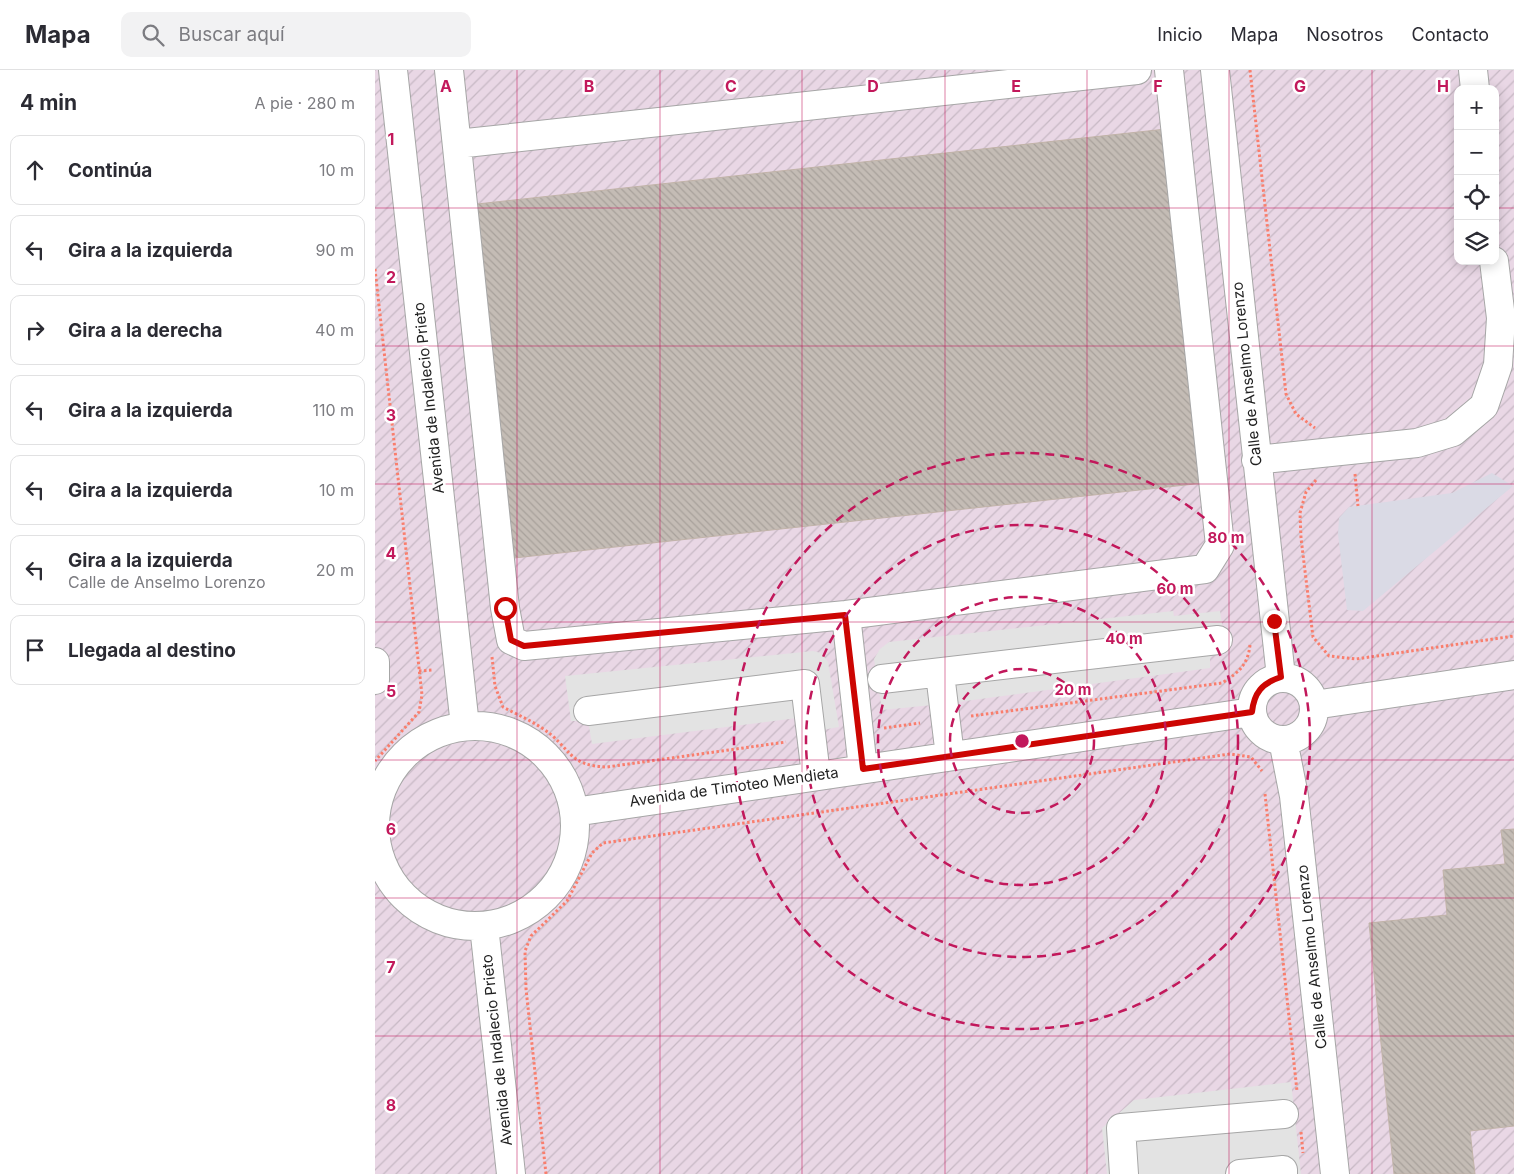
<!DOCTYPE html>
<html lang="es">
<meta charset="utf-8">
<style>
:root{--surface:#fff;--page:#f2f2f3;--text:#2b2b33;--muted:#7c7c81;--line:#e1e1e2}
body{margin:0;font-family:Inter,sans-serif;background:var(--page);color:var(--text)}
.controls{position:absolute;right:15px;top:15px;display:grid;overflow:hidden;border-radius:10px;box-shadow:0 2px 12px #0003}
.controls button{width:45px;height:45px;display:grid;place-items:center;padding:0;border:0;border-bottom:1px solid var(--line);background:var(--surface);color:var(--text);font:25px sans-serif}
.stop{position:absolute;width:15px;height:15px;margin:-11px;border:4px solid #cc0502;border-radius:50%;background:#fff}
.stop.end{background:#cc0502;border-color:#fff;box-shadow:0 1px 5px #0008}
.list{margin:0;padding:0;list-style:none}
h2{display:flex;justify-content:space-between;align-items:center;height:65px;margin:0;padding:0 20px;font-size:21px}
h2 small{font-size:16px;font-weight:400;color:var(--muted)}
.list li{display:grid;grid-template-columns:32px 1fr auto;gap:15px;align-items:center;box-sizing:border-box;height:70px;margin:0 10px 10px;padding:0 10px;border:1px solid var(--line);border-radius:10px}
.list b{display:block;font-size:19px;white-space:nowrap}
.list p{margin:0;font-size:16px;white-space:nowrap;color:var(--muted)}
.list em{font-size:16px;font-style:normal;color:var(--muted)}
.icon{flex:none;width:28px;height:28px;fill:none;stroke:currentColor;stroke-width:2;stroke-linecap:round;stroke-linejoin:round}
.map{position:relative;flex:none;width:1139px;height:1104px;overflow:hidden}
header{display:flex;align-items:center;gap:30px;box-sizing:border-box;height:70px;padding:0 25px;background:var(--surface);border-bottom:1px solid var(--line)}
header strong{font-size:24px}
nav{display:flex;gap:28px;margin-inline-start:auto;font-size:18px}
.search{width:350px;height:45px;background:var(--page);display:flex;align-items:center;gap:12px;box-sizing:border-box;padding:0 18px;border-radius:10px;color:var(--muted);font-size:19px}
main{display:flex}
aside{flex:1;background:var(--surface)}
.map>svg:first-child{display:block}
</style>
<header>
<strong>Mapa</strong>
<div class="search"><svg class="icon" aria-label="search" viewBox="0 0 24 24"><circle cx="10" cy="10" r="6"/><path d="M15 15l6 6"/></svg>Buscar aquí</div>
<nav><a>Inicio</a><a>Mapa</a><a>Nosotros</a><a>Contacto</a></nav>
</header>
<main>
<aside>
<h2>4 min<small>A pie · 280 m</small></h2>
<ul class="list">
<li><svg class="icon" aria-label="ahead" viewBox="0 0 24 24"><path d="M12 20V5M6 11l6-6 6 6"/></svg><div><b>Continúa</b></div><em>10 m</em></li>
<li><svg class="icon" aria-label="left" viewBox="0 0 24 24"><path d="M17 20v-9H6M10 6l-5 5 5 5"/></svg><div><b>Gira a la izquierda</b></div><em>90 m</em></li>
<li><svg class="icon" aria-label="right" viewBox="0 0 24 24"><path d="M7 20v-9h11M14 6l5 5-5 5"/></svg><div><b>Gira a la derecha</b></div><em>40 m</em></li>
<li><svg class="icon" aria-label="left" viewBox="0 0 24 24"><path d="M17 20v-9H6M10 6l-5 5 5 5"/></svg><div><b>Gira a la izquierda</b></div><em>110 m</em></li>
<li><svg class="icon" aria-label="left" viewBox="0 0 24 24"><path d="M17 20v-9H6M10 6l-5 5 5 5"/></svg><div><b>Gira a la izquierda</b></div><em>10 m</em></li>
<li><svg class="icon" aria-label="left" viewBox="0 0 24 24"><path d="M17 20v-9H6M10 6l-5 5 5 5"/></svg><div><b>Gira a la izquierda</b><p>Calle de Anselmo Lorenzo</p></div><em>20 m</em></li>
<li><svg class="icon" aria-label="arrive" viewBox="0 0 24 24"><path d="M6 21V4h12l-3 4 3 4H6"/></svg><div><b>Llegada al destino</b></div></li>
</ul>
</aside>
<div class="map">
<svg width="1139" height="1104" viewBox="0 0 1139 1104">
<defs>
<pattern id="industrial-furrows" width="10" height="10" patternUnits="userSpaceOnUse" patternTransform="scale(1.25)"><rect width="10" height="10" fill="#e9d7e5"/><path d="M-1 1l2-2M0 10L10 0M9 11l2-2" fill="none" stroke="#c7b8c4"/></pattern>
<pattern id="building-back-hatch" width="6" height="6" patternUnits="userSpaceOnUse" patternTransform="scale(1.25)"><rect width="6" height="6" fill="#c4bcb5"/><path d="M-1 5l2 2M0 0l6 6M5-1l2 2" fill="none" stroke="#a8a19b"/></pattern>
</defs>
<rect width="100%" height="100%" fill="#f0ece5"/>
<!-- industrial -->
<path fill="url(#industrial-furrows)" fill-rule="evenodd" d="M0 0H1139V1104H0ZM1083 19H1120V191H1083Z"/>
<!-- parking -->
<path fill="#e3e3e3" d="M798 541 799 546 845 541 851 580 838 582 835 589V598L568 634 507 640 499 589 505 579 514 572Z
M438 581 446 583 453 592 464 657 436 662 422 648 217 674 213 651H196L190 606Z
M916 1012 926 1104H732L727 1058 759 1030Z"/>
<!-- plaza -->
<path fill="#dadae5" d="M1117 403 1138 416 988 541 972 540 963 464 964 448 974 437 1077 423Z"/>
<!-- building -->
<path fill="url(#building-back-hatch)" stroke="#c1b3a8" d="M791 59 829 413 139 488 102 134Z
M1139 759V1056L1095 1061 1100 1104H1019L994 853 1072 845 1068 800 1130 794 1126 760Z"/>
<g fill="none" stroke-linecap="round" stroke-linejoin="round">
<defs>
<path id="minor" d="M18 0 90 656
M74 0 130 538 136 570 149 576 471 545 830 499 845 475 794 0
M840 0 906 607
M1098 0 1100 19
M82 74 762 0
M881 390 1042 373 1078 362 1109 336 1123 295 1126 248 1119 191
M471 545 488 699
M0 592V610
M565 604 575 686
M877 639a31 31 0 1 1 62 0a31 31 0 1 1-62 0Z
M507 609 843 570
M939 635 1139 605
M213 641 430 614 441 705
M0 756a100 100 0 1 1 200 0a100 100 0 1 1-200 0Z
M908 670 919 726 960 1104
M199 742 877 642
M109 856 136 1104
M749 1104 746 1058 909 1044
M865 1104 908 1100V1104"/>
</defs>
<!-- minor casing -->
<use href="#minor" stroke="#a6a6a6" stroke-width="30"/>
<!-- path -->
<path stroke="#f97e6d" stroke-width="3" stroke-dasharray="2.5 2.5" stroke-linecap="butt" d="M875 0 911 324 921 344 940 358
M0 199 47 625 44 642 0 691
M980 404 983 436
M941 410 931 422 925 443 926 468 938 567 954 586 981 589 1139 566
M117 587 120 616 128 637C141 644 155 650 167 658 196 677 192 696 232 697L411 672
M44 601 58 600
M596 646 847 613C863 603 873 595 875 575
M509 658 545 653
M890 724 922 1021
M926 1062 928 1083
M171 1104 151 919 150 881 156 866 192 831 217 783 228 773 855 684 876 687 887 701"/>
<!-- minor -->
<use href="#minor" stroke="#fff" stroke-width="28"/>
</g>
<g fill="none" stroke-linecap="round" stroke-linejoin="round">
<!-- route -->
<path stroke="#cc0502" stroke-width="6" d="M130 538 136 570 149 576 470 545 488 699 877 642C879 623 887 613 906 607L899 551"/>
</g>
<!-- grid -->
<path fill="none" stroke="#c2185b" stroke-width="1" stroke-opacity="0.55" d="M142 0V1104M285 0V1104M427 0V1104M570 0V1104M712 0V1104M854 0V1104M997 0V1104M0 138H1083M1120 138H1139M0 276H1139M0 414H1139M0 552H1139M0 690H1139M0 828H1139M0 966H1139"/>
<!-- distance rings -->
<g fill="none" stroke="#c2185b" stroke-width="2.5" stroke-dasharray="9 6">
<circle cx="647" cy="671" r="72"/>
<circle cx="647" cy="671" r="144"/>
<circle cx="647" cy="671" r="216"/>
<circle cx="647" cy="671" r="288"/>
</g>
<g text-anchor="middle" stroke-width="5" stroke-linejoin="round" paint-order="stroke">
<!-- street labels -->
<g font-size="15" fill="#1f1f1f" stroke="#fff">
<text transform="translate(872 304) rotate(-96)" y="5">Calle de Anselmo Lorenzo</text>
<text transform="translate(54 328) rotate(-96)" y="5">Avenida de Indalecio Prieto</text>
<text transform="translate(359 717) rotate(-8)" y="5">Avenida de Timoteo Mendieta</text>
<text transform="translate(937 887) rotate(-96)" y="5">Calle de Anselmo Lorenzo</text>
<text transform="translate(122 980) rotate(-96)" y="5">Avenida de Indalecio Prieto</text>
</g>
</g>
<g font-size="16" text-anchor="middle" font-weight="bold" fill="#c2185b" stroke="#fff" stroke-width="5" stroke-linejoin="round" paint-order="stroke">
<text x="71" y="22">A</text>
<text x="214" y="22">B</text>
<text x="356" y="22">C</text>
<text x="498" y="22">D</text>
<text x="641" y="22">E</text>
<text x="783" y="22">F</text>
<text x="925" y="22">G</text>
<text x="1068" y="22">H</text>
<text x="16" y="75">1</text>
<text x="16" y="213">2</text>
<text x="16" y="351">3</text>
<text x="16" y="489">4</text>
<text x="16" y="627">5</text>
<text x="16" y="765">6</text>
<text x="16" y="903">7</text>
<text x="16" y="1041">8</text>
</g>
<circle cx="647" cy="671" r="8" fill="#c2185b" stroke="#fff" stroke-width="2.5"/>
<g font-size="15" text-anchor="middle" font-weight="bold" fill="#c2185b" stroke="#fff" stroke-width="5" stroke-linejoin="round" paint-order="stroke">
<text x="851" y="473">80 m</text>
<text x="800" y="524">60 m</text>
<text x="749" y="574">40 m</text>
<text x="698" y="625">20 m</text>
</g>
</svg>
<div class="controls">
<button>+</button>
<button>−</button>
<button><svg class="icon" aria-label="locate" viewBox="0 0 24 24"><circle cx="12" cy="12" r="6"/><path d="M12 2v4M12 18v4M2 12h4M18 12h4"/></svg></button>
<button><svg class="icon" aria-label="layers" viewBox="0 0 24 24"><path d="M12 4l9 5-9 5-9-5zM3 14l9 5 9-5"/></svg></button>
</div>
<div class="stop" style="left:130px;top:538px"></div>
<div class="stop end" style="left:899px;top:551px"></div>
</div>
</main>
